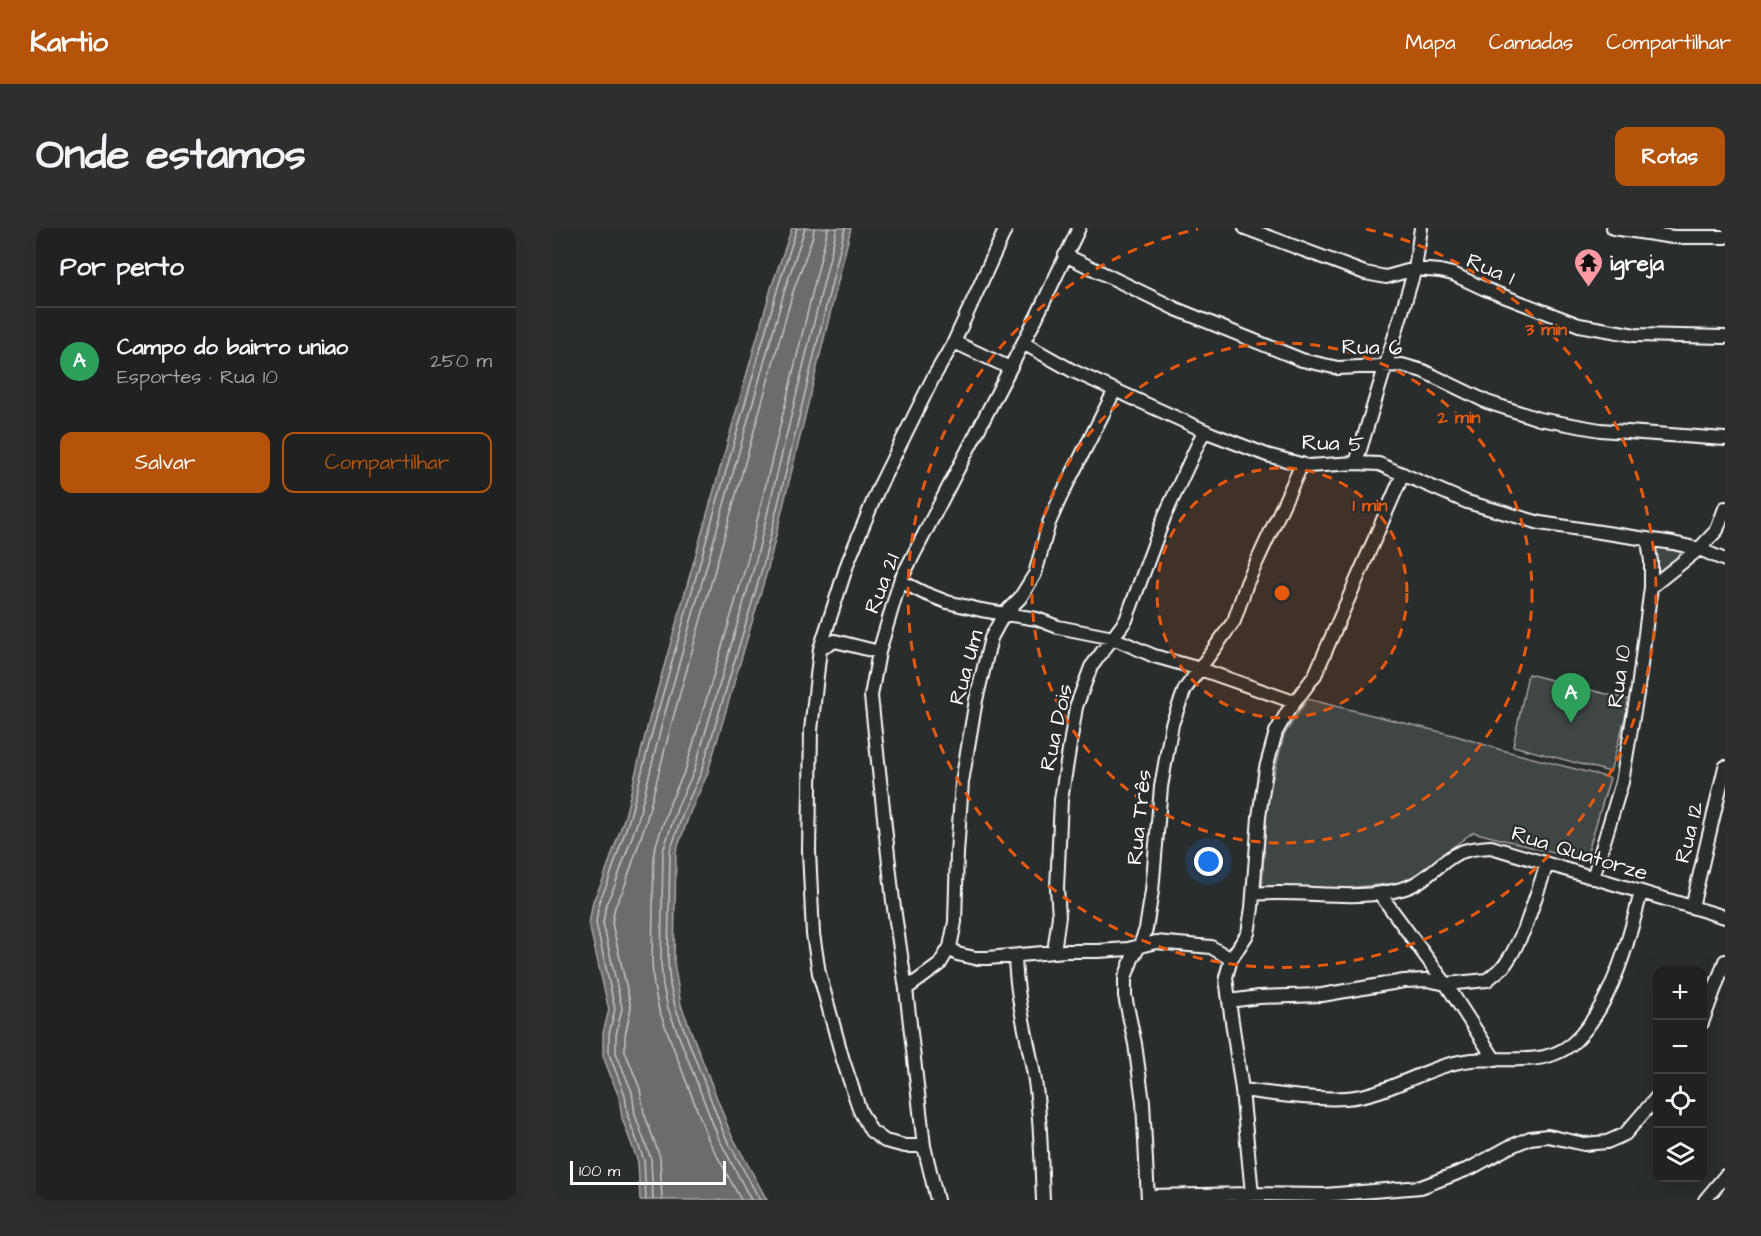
<!DOCTYPE html>
<html lang="pt">
<meta charset="utf-8">
<style>
:root{--surface:#202222;--page:#2d2f2f;--text:#f1f3f6;--muted:#a2a4a5;--line:#3d3f40;--accent:#b45309}
body{margin:0;font-family:"Architects Daughter",sans-serif;background:var(--page);color:var(--text)}
.controls{position:absolute;right:18px;bottom:18px;display:grid;overflow:hidden;border-radius:12px;box-shadow:0 6px 24px #0002}
.controls button{width:54px;height:54px;display:grid;place-items:center;padding:0;border:0;border-bottom:2px solid var(--line);background:var(--surface);color:var(--text);font:30px sans-serif}
.scale{position:absolute;left:18px;bottom:15px;width:156px;box-sizing:border-box;padding-left:6px;border:3px solid #fff;border-top:0;font-size:16px;line-height:21px;white-space:nowrap;color:#fff;-webkit-text-stroke:4px #2a2d2e;paint-order:stroke}
.you{position:absolute;left:657px;top:634px;width:21px;height:21px;margin:-15px;border:4px solid #fff;border-radius:50%;background:#1a73e8;box-shadow:0 0 0 9px #1a73e833}
.badge{display:grid;place-items:center;width:39px;height:39px;border-radius:50%;background:var(--accent);color:#fff;font-size:20px;font-weight:700}
.pin{position:absolute;translate:-50% -50px;filter:drop-shadow(0 2px 3px #0008)}
.pin::after{content:'';position:absolute;top:32px;width:21px;height:18px;background:inherit;clip-path:polygon(0 0,100% 0,50% 100%)}
.list{margin:0;padding:0;list-style:none}
h2{display:flex;justify-content:space-between;align-items:center;height:78px;margin:0;padding:0 24px;font-size:26px}
h2 small{font-size:20px;font-weight:400;color:var(--muted)}
.list li{display:grid;grid-template-columns:39px 1fr auto;gap:18px;align-items:center;box-sizing:border-box;height:108px;padding:0 24px;border-top:2px solid var(--line)}
.list b{display:block;font-size:22px;white-space:nowrap}
.list p{margin:0;font-size:20px;white-space:nowrap;color:var(--muted)}
.list em{font-size:20px;font-style:normal;color:var(--muted)}
.actions{display:flex;gap:12px;padding:18px 24px}
.actions a{flex:1;padding:14px 0;border:2px solid var(--accent);border-radius:12px;text-align:center;font-size:21px;color:var(--accent)}
.actions .main{background:var(--accent);color:#fff}
.icon{flex:none;width:33px;height:33px;fill:none;stroke:currentColor;stroke-width:2;stroke-linecap:round;stroke-linejoin:round}
.map{position:relative;flex:none;width:1173px;height:972px;overflow:hidden;border-radius:12px}
header{display:flex;align-items:center;gap:36px;box-sizing:border-box;height:84px;padding:0 30px;background:var(--accent);color:#fff}
header strong{font-size:28px}
nav{display:flex;gap:33px;margin-inline-start:auto;font-size:21px}
.intro{display:flex;align-items:center;justify-content:space-between;box-sizing:border-box;height:144px;padding:0 36px}
h1{margin:0;font-size:42px}
.button{padding:15px 27px;border-radius:12px;background:var(--accent);color:#fff;font-size:21px;font-weight:700}
main{display:flex;gap:36px;padding:0 36px}
aside{flex:1;background:var(--surface);border-radius:12px;box-shadow:0 6px 24px #0002}
.map>svg:first-child{display:block}
</style>
<header>
<strong>Kartio</strong>
<nav><a>Mapa</a><a>Camadas</a><a>Compartilhar</a></nav>
</header>
<div class="intro"><h1>Onde estamos</h1><a class="button">Rotas</a></div>
<main>
<aside>
<h2>Por perto<small></small></h2>
<ul class="list">
<li><span class="badge" style="background:#2e9e5b">A</span><div><b>Campo do bairro uniao</b><p>Esportes · Rua 10</p></div><em>250 m</em></li>
</ul>
<div class="actions"><a class="main">Salvar</a><a>Compartilhar</a></div>
</aside>
<div class="map">
<svg width="1173" height="972" viewBox="0 0 1173 972">
<rect width="100%" height="100%" fill="#2a2d2e"/>
<filter id="ink" filterUnits="userSpaceOnUse"><feTurbulence type="fractalNoise" baseFrequency=".0167" numOctaves="2"/><feDisplacementMap in="SourceGraphic" scale="12" xChannelSelector="R" yChannelSelector="G"/><feConvolveMatrix kernelMatrix="1 2 1 2 8 2 1 2 1" color-interpolation-filters="sRGB"/></filter>
<g filter="url(#ink)">
<!-- green -->
<path fill="#414445" stroke="#a0a2a2" stroke-width="1.5" d="M1098 314 1141 323 1102 354Z
M976 446 1078 472 1058 544 961 518Z
M755 471 905 508 946 521 1058 550 1033 633 921 604 855 654 786 661 710 658 715 573 732 507Z"/>
<!-- water -->
<path fill="#6a6c6d" stroke="#a6a7a7" stroke-width="1.5" d="M240 0H299L216 340 155 547 139 582 124 624 122 734 129 777 178 904 215 972H88L86 934 70 890 67 869 51 828V805L57 782 37 696 41 673 51 652 73 588 98 488 220 57Z"/>
<g fill="none" stroke-linecap="round" stroke-linejoin="round">
<!-- shore -->
<path stroke="#c3c4c5" stroke-width="1.5" d="M94 972 92 932 76 889 73 867 57 826V806L63 781 44 695 47 674 56 654 78 589 104 490 226 59 245 0
M101 972 99 931 83 887 80 864 64 825V807L70 780 51 695 54 676 63 657 86 592 111 492 233 61 253 0
M110 972 108 929 92 885 88 861 73 823V808L79 779 60 695 63 679 72 660 94 594 120 494 241 64 261 8 262 0
M189 972 157 913 107 782 102 759 100 735 102 623 118 575 134 540 195 334 276 0
M199 972 166 909 116 780 111 758 109 735 111 623 126 578 142 543 203 336 285 0
M208 972 172 906 123 778 118 757 116 734 118 623 133 580 149 545 211 338 293 0"/>
<defs>
<path id="minor" d="M693 0 813 45 834 49 863 41 888 43 901 46 933 61 1027 97 1083 107 1173 109
M1061 0 1121 9H1173
M513 27 624 81 750 132 786 140 850 137 871 143 935 174 987 191 1048 202 1173 211
M402 114 458 140
M471 115 521 143 660 206 715 227 756 238 804 235 827 236 915 274 988 295 1121 315 1147 321 1173 332
M804 235 863 41 869 0
M1096 312 1099 334V359
M348 353 372 365 395 374 429 382 485 391 506 399 561 410 602 428 648 441 742 474
M268 421 283 413 327 424
M995 636 973 700 960 726 952 738 935 752 894 756 875 752 852 753 770 767 707 769 677 773 690 862C723 866 761 872 794 870 838 867 877 836 920 832 958 828 998 841 1027 809 1061 772 1077 712 1089 664
M1041 650 1070 554 1086 460 1099 359 1147 321 1165 302 1173 280
M701 666C752 661 804 675 853 660 870 655 884 639 899 629 911 621 925 620 939 619L1173 689
M828 666 894 756 943 832
M1140 679 1173 539
M398 719 403 694 405 625 410 554 424 472 439 410 452 386 468 370 483 346 497 295 509 268 563 162
M502 724 507 688 505 660 509 572 524 479 539 439 574 392 613 287 652 203
M463 728C464 768 475 808 482 847 489 888 489 931 491 972
M354 761 341 673 319 468 327 424 348 353 484 90 527 0
M677 773 674 749 679 731
M1150 795 1173 733
M372 918H353L333 913 319 903 308 883 291 832 267 745 261 706 257 623 259 502 268 421 296 334 327 259 381 150 402 114 454 0
M700 966 773 967 869 959 919 940 957 919 978 910 996 908 1032 916 1055 914 1073 906 1106 868
M597 968 700 966 690 862
M385 972 372 918 354 761 387 737 398 719 405 726 423 730H436L513 723H546L576 721 604 714 659 719 679 731 696 705 700 680 707 589 714 540 724 504 736 483 763 447 851 246
M596 972 591 874 583 816 573 768V750L580 731 588 717 594 701 600 663 609 559 620 496 633 461 682 393 695 355 750 236
M1153 972 1173 948"/>
</defs>
<!-- minor casing -->
<use href="#minor" stroke="#fff" stroke-width="16"/>
<!-- minor -->
<use href="#minor" stroke="#2a2d2e" stroke-width="12"/>
</g>
</g>
<!-- distance rings -->
<circle cx="730" cy="365" r="125" fill="#e8590c" fill-opacity=".12"/>
<g fill="none" stroke="#e8590c" stroke-width="3" stroke-dasharray="10 8">
<circle cx="730" cy="365" r="125"/>
<circle cx="730" cy="365" r="250"/>
<path d="M814 1A374 374 0 1 1 646 1"/>
</g>
<!-- icons -->
<defs>
<symbol id="temple-pin" viewBox="-11 -11 22 30"><path d="M0 17L-7.5 6A9.5 9.5 0 1 1 7.5 6Z" fill="#ff9aa2" stroke="#2a2d2e"/><path d="M0-6L5-2H3V0L6.5 2.5H4V6H1.5V3h-3V6H-4V2.5H-6.5L-3 0V-2H-5Z" fill="#111"/></symbol>
</defs>
<g fill-rule="evenodd">
<use href="#temple-pin" x="1020" y="18" width="33" height="45"/>
</g>
<g text-anchor="middle" stroke-width="4.5" stroke-linejoin="round" paint-order="stroke">
<!-- poi labels -->
<g font-size="22" font-weight="bold" fill="#fff" stroke="#2a2d2e" text-anchor="start">
<text x="1058" y="42">igreja</text>
</g>
<!-- street labels -->
<g font-size="22" fill="#fff" stroke="#2a2d2e">
<text transform="translate(939 40) rotate(23)" y="8">Rua 1</text>
<text transform="translate(820 118) rotate(1)" y="8">Rua 6</text>
<text transform="translate(781 214) rotate(2)" y="8">Rua 5</text>
<text transform="translate(329 355) rotate(-69)" y="8">Rua 21</text>
<text transform="translate(413 439) rotate(-75)" y="8">Rua Um</text>
<text transform="translate(1066 448) rotate(-82)" y="8">Rua 10</text>
<text transform="translate(503 499) rotate(-78)" y="8">Rua Dois</text>
<text transform="translate(586 589) rotate(-84)" y="8">Rua Três</text>
<text transform="translate(1136 604) rotate(-76)" y="8">Rua 12</text>
<text transform="translate(1028 624) rotate(17)" y="8">Rua Quatorze</text>
</g>
</g>
<circle cx="730" cy="365" r="9" fill="#e8590c" stroke="#2a2d2e" stroke-width="3"/>
<g font-size="18" text-anchor="middle" font-weight="bold" fill="#e8590c" stroke="#2a2d2e" stroke-width="4.5" stroke-linejoin="round" paint-order="stroke">
<text x="994" y="107">3 min</text>
<text x="907" y="195">2 min</text>
<text x="818" y="283">1 min</text>
</g>
</svg>
<div class="controls">
<button>+</button>
<button>−</button>
<button><svg class="icon" aria-label="locate" viewBox="0 0 24 24"><circle cx="12" cy="12" r="6"/><path d="M12 2v4M12 18v4M2 12h4M18 12h4"/></svg></button>
<button><svg class="icon" aria-label="layers" viewBox="0 0 24 24"><path d="M12 4l9 5-9 5-9-5zM3 14l9 5 9-5"/></svg></button>
</div>
<div class="scale">100 m</div>
<div class="you"></div>
<div class="pin badge" style="left:1019px;top:495px;background:#2e9e5b">A</div>
</div>
</main>
